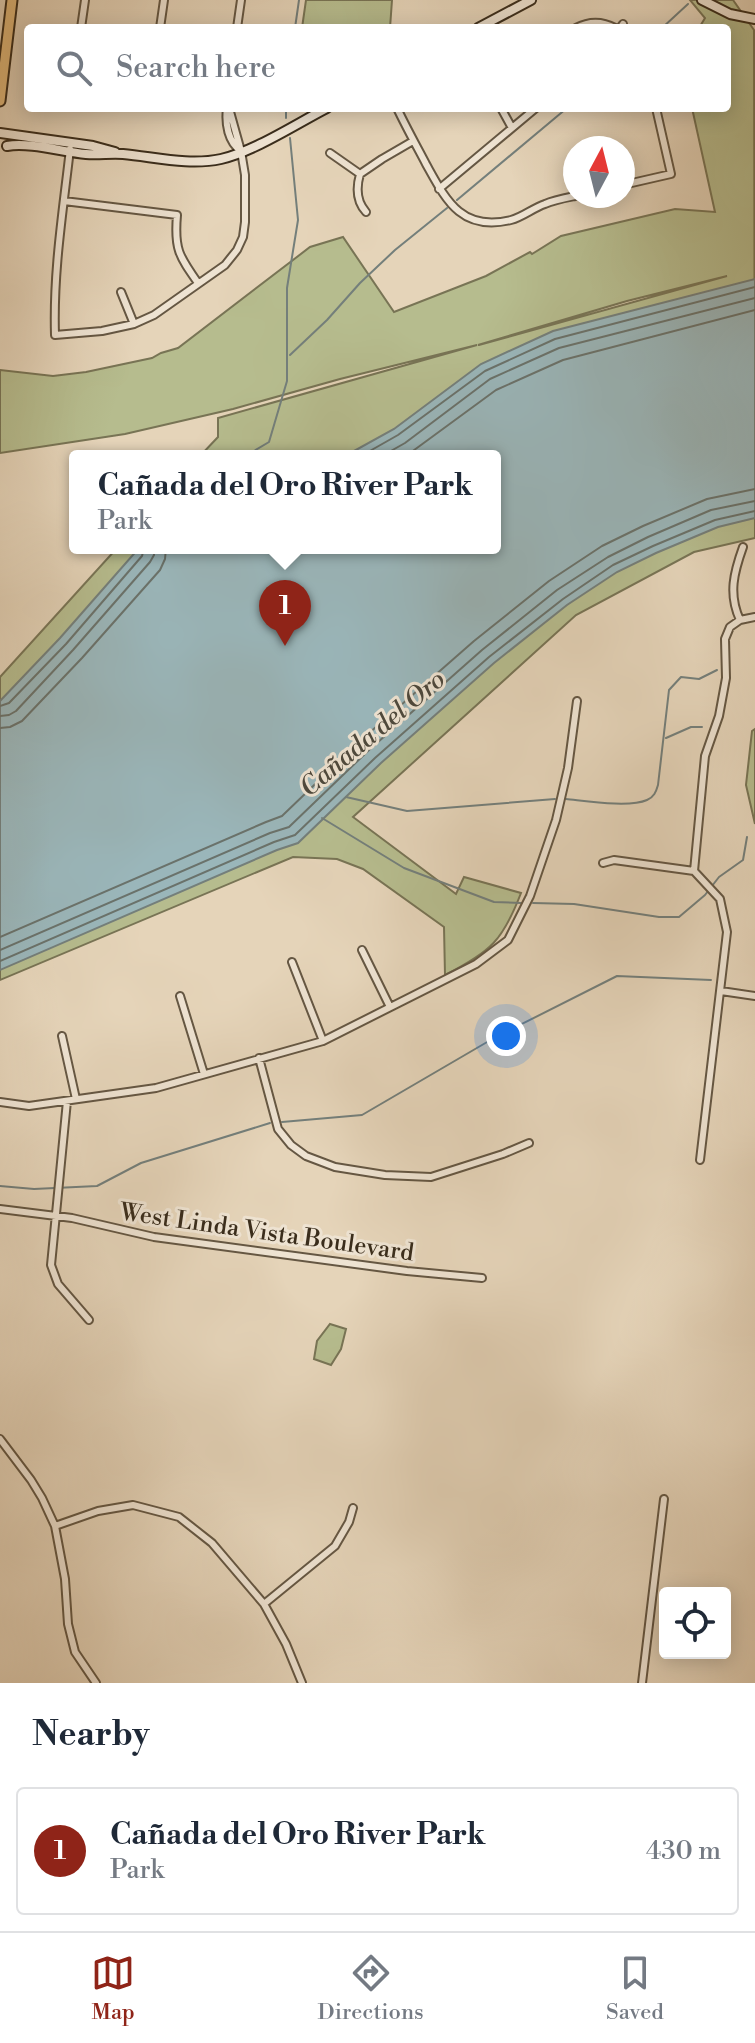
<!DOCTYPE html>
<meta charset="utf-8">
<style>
:root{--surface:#fff;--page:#f6f6f7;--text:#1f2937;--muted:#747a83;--line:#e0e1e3;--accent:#8f2418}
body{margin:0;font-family:"Libre Bodoni",serif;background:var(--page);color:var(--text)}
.controls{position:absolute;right:24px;bottom:24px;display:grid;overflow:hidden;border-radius:8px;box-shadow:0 4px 20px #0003}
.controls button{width:72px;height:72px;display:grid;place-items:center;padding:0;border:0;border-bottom:2px solid var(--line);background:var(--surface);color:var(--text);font:40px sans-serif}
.compass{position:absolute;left:563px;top:136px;width:72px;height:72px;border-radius:50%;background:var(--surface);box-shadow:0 4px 20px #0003;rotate:7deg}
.you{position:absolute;left:506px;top:1036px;width:28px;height:28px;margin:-20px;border:6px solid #fff;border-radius:50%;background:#1a73e8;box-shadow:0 0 0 12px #1a73e833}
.badge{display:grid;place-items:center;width:52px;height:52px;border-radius:50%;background:var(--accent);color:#fff;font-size:26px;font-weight:700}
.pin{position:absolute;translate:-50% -66px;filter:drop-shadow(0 2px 4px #0008)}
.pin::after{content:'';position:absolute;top:42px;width:28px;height:24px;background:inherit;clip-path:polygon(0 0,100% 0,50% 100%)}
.popup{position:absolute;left:69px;top:450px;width:432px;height:104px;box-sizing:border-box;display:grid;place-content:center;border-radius:8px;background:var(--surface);filter:drop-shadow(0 2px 6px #0005);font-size:26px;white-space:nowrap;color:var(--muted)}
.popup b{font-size:30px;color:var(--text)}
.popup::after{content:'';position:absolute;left:50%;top:100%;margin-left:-16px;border:16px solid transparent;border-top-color:var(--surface)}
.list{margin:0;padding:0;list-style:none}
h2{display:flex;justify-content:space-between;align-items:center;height:104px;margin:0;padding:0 32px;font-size:34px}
h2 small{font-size:26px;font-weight:400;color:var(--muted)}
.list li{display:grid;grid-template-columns:52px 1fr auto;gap:24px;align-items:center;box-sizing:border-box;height:128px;margin:0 16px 16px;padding:0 16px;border:2px solid var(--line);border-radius:8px}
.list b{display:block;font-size:30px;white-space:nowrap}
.list p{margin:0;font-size:26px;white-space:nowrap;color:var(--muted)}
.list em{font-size:26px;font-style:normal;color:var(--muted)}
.icon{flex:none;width:44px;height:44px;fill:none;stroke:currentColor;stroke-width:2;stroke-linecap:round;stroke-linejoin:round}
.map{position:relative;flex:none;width:755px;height:1683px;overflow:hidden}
.search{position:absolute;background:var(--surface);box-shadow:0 4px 20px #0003;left:24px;right:24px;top:24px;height:88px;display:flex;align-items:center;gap:20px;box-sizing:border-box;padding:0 28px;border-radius:8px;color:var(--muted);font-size:30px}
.sheet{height:248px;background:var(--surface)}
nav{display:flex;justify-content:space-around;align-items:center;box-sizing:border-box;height:112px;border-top:2px solid var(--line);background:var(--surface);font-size:22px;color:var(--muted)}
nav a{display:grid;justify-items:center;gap:4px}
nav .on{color:var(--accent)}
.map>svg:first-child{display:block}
</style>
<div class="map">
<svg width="755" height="1683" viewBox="0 0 755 1683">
<rect width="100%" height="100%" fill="#e5d4b9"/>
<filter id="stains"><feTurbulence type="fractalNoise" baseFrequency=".0025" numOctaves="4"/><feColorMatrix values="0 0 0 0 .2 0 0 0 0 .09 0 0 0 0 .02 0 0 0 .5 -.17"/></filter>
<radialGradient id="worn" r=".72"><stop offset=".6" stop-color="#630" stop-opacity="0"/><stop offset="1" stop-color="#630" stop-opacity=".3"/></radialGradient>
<!-- green -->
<path fill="#b6bc8e" stroke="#787455" stroke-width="2" fill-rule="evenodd" d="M306 0H392L390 28H302Z
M690 0H733L754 30 755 538 694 552 576 615 353 817 456 894 464 877 521 893C503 940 491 952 445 975L444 927 363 869 337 859 293 857 0 980V677L117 548H495V456H200L218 437V418L477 345 340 379 233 409 125 434 0 453V370L53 376 86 372 152 358 161 353 178 348 310 247 343 237 394 312 486 276 530 252 532 254 561 236 675 209 715 212 692 108H727V28H699L705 18ZM727 276 479 345H478L627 301Z
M755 729V824L746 785 752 731Z
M330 1324 346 1329 341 1349 331 1365 314 1359 317 1341Z"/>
<!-- water -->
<path fill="#9ab6ba" stroke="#747f7b" stroke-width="2" d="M755 279V518L718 527 656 553 617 572 567 605 494 663 381 763 298 843 277 850 0 970V701L60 638 139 548H495V456H345L394 429 481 364 553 331Z"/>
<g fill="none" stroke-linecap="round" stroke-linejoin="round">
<!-- shore -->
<path stroke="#6a726b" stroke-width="2" d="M361 456 398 435 485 371 555 339 755 287
M382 456 405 443 490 379 559 348 755 298
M406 456 496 390 563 360 755 310
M0 706 9 703 66 644 142 556 144 548
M0 716 9 715 16 711 73 650 150 562 154 555V548
M0 728 10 727 22 721 82 658 160 570 165 559 166 548
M0 937 266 822 282 816 360 741 474 641 549 581 602 546 643 526 707 499 755 489
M0 950 270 833 289 827 369 750 482 650 557 590 608 557 648 537 711 510 755 501
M0 961 274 842 295 835 375 758 489 657 563 599 613 565 653 546 715 520 755 511"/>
<!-- stream -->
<path stroke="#747f7b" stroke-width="2" d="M295 28 299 0
M662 28 688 4
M286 108V118
M457 200 567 108
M290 355 327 320 360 283 395 250 447 208
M250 456 254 451 269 442 287 381V288L298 220 290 138
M666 738 691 727H702
M346 797 407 811 555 799
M566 799C586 801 629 808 647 800 654 797 656 792 658 785L669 690 681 677 699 679 717 670
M322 818 404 868 494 902 521 903
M533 903 574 904 659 917H679L705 895 719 877 743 860 747 837
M502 1034 617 976 711 980
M282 1122 362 1115 494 1038
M0 1186 34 1189 97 1186 141 1163 270 1123"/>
<defs>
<path id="street" d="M81 28 85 0
M160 28 164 0
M237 28 241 0
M576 28C589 21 602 21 615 28
M620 28 623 24
M227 108C225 124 228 142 241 151
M397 108C406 127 416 145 426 164 446 200 461 232 511 220 523 217 533 208 545 204 554 200 565 198 575 196
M501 108 512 128
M70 149C63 211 53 272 55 335L102 331 134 324 154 315 225 265 237 250 243 237 245 222V175L241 151 229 108
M330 153 360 174
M623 185 671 174 656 108
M439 189 536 108
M64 201 177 215C174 249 179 256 198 283
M366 212C356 201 356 188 360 174L382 159 413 141
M121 292 134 324
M740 620C728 594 734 572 743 547
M603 863 614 860 694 871
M362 950 390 1007
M292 962 323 1041
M721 991 755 996
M180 996 204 1074
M62 1036 76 1099
M259 1058 278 1129 291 1145 306 1156 335 1167 385 1175 431 1177 503 1154 529 1143
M67 1101 51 1265 58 1284 89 1320
M0 1102 29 1106 156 1088 323 1041 476 964 508 940 530 896 556 820 568 768 577 701
M700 1160 727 932 720 899 694 871 705 756 719 716 726 678 725 639 730 627 740 620 755 617
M0 1209 72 1218 154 1237 407 1271 482 1278
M0 1439 31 1480 42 1498 55 1526 65 1579 68 1624 75 1652 96 1683
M55 1526 98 1511 133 1505 179 1517 212 1543 264 1604 286 1644 302 1683
M264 1604 335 1546 349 1522 353 1508
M642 1683 664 1499"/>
<path id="secondary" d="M702 0 730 14 755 19
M478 28 531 0
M0 133 93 146 115 152
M7 146C30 142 63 152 86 154 99 155 111 153 123 154 155 157 189 166 221 159 255 151 296 124 327 108"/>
<path id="primary" d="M0 101 12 0"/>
</defs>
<!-- street casing -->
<use href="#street" stroke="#655743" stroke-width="10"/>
<!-- secondary casing -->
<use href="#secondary" stroke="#3a2d1c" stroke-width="12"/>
<!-- primary casing -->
<use href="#primary" stroke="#3a2d1c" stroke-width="13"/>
<!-- street -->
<use href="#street" stroke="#eee3d2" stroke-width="6"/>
<!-- secondary -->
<use href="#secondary" stroke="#eee3d2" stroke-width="8"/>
<!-- primary -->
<use href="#primary" stroke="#e2ba7c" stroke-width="9"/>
</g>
<g text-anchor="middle" stroke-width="6" stroke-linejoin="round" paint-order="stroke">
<!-- street labels -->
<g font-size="24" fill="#3a2d1c" stroke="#eee3d2">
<text transform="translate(267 1232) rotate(8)" y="8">West Linda Vista Boulevard</text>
</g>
<!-- water labels -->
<g font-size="26" font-style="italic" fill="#4d483c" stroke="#eee3d2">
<text transform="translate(372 733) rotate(-40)" y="9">Cañada del Oro</text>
</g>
</g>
<rect width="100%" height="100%" filter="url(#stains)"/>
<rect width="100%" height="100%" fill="url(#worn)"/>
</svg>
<div class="controls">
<button><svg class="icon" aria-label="locate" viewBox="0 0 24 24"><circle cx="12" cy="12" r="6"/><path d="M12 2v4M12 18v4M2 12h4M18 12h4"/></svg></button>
</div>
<svg class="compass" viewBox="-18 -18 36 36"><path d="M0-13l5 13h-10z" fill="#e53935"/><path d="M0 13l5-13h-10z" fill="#747a83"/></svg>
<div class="you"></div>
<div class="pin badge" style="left:285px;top:646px">1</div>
<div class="popup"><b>Cañada del Oro River Park</b>Park</div>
<div class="search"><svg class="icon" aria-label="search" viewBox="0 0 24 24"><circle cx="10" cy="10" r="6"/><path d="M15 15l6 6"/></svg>Search here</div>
</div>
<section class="sheet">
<h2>Nearby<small></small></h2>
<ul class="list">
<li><span class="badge">1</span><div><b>Cañada del Oro River Park</b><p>Park</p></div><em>430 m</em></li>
</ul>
</section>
<nav>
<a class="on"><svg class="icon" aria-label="map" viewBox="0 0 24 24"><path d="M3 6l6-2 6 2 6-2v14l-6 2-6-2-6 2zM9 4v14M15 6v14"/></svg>Map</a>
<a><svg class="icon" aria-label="directions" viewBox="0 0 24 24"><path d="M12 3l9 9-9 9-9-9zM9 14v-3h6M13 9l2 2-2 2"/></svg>Directions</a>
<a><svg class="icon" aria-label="saved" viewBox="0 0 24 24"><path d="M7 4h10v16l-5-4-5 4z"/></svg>Saved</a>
</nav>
